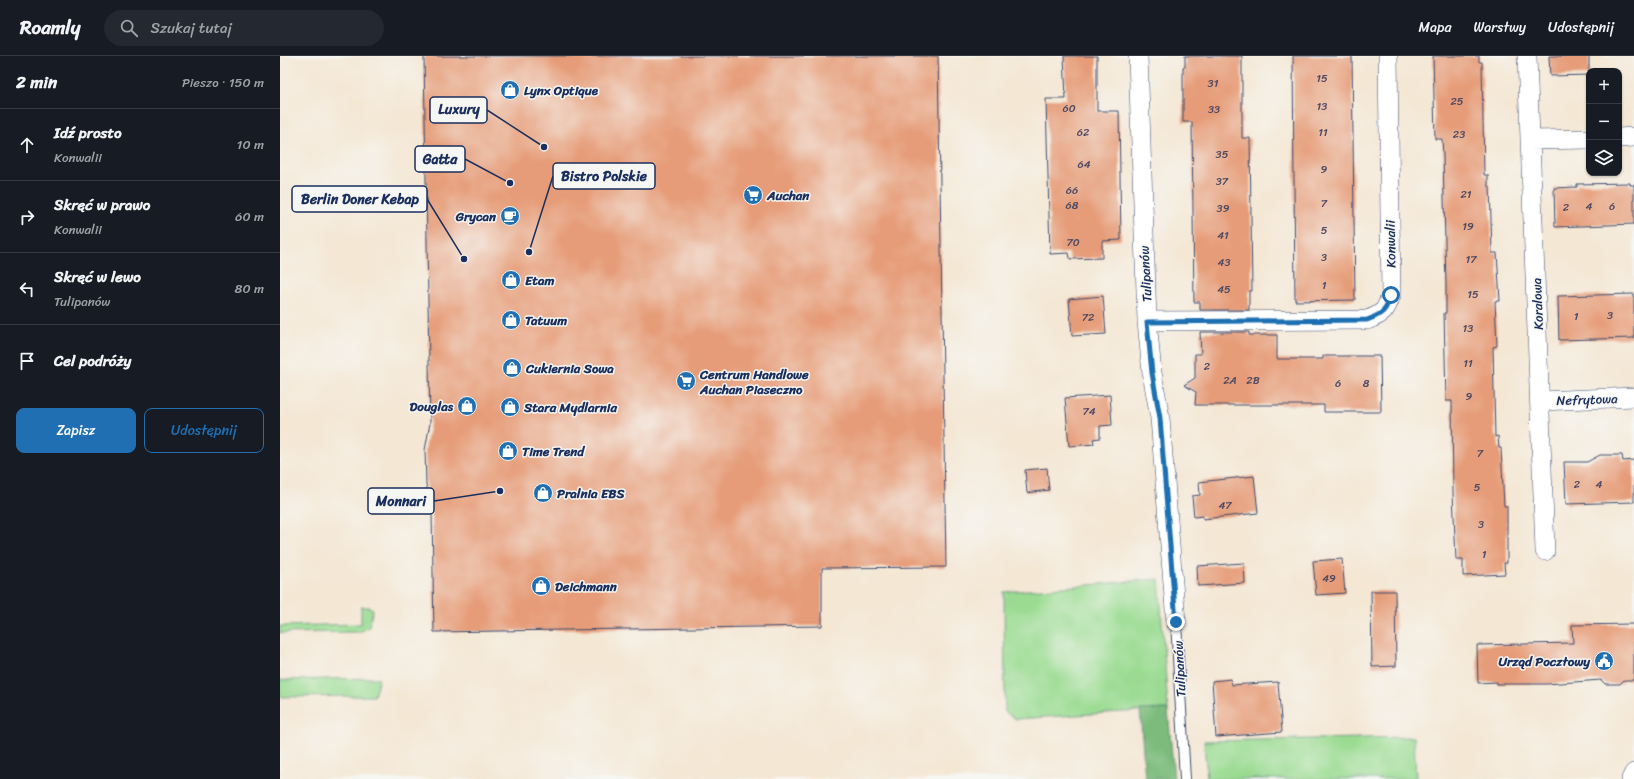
<!DOCTYPE html>
<html lang="pl">
<meta charset="utf-8">
<style>
:root{--surface:#171b24;--page:#242831;--text:#f1f3f6;--muted:#9ea1a6;--line:#363941;--accent:#1f6fb2}
body{margin:0;font-family:Sriracha,sans-serif;background:var(--page);color:var(--text)}
.controls{position:absolute;right:12px;top:12px;display:grid;overflow:hidden;border-radius:8px;box-shadow:0 1px 3px #0004}
.controls button{width:36px;height:36px;display:grid;place-items:center;padding:0;border:0;border-bottom:1px solid var(--line);background:var(--surface);color:var(--text);font:20px sans-serif}
.stop{position:absolute;width:12px;height:12px;margin:-9px;border:3px solid #1f6fb2;border-radius:50%;background:#fff}
.stop.end{background:#1f6fb2;border-color:#fff;box-shadow:0 1px 4px #0008}
.list{margin:0;padding:0;list-style:none}
h2{display:flex;justify-content:space-between;align-items:center;height:52px;margin:0;padding:0 16px;font-size:17px}
h2 small{font-size:13px;font-weight:400;color:var(--muted)}
.list li{display:grid;grid-template-columns:26px 1fr auto;gap:12px;align-items:center;box-sizing:border-box;height:72px;padding:0 16px;border-top:1px solid var(--line)}
.list b{display:block;font-size:15px;white-space:nowrap}
.list p{margin:0;font-size:13px;white-space:nowrap;color:var(--muted)}
.list em{font-size:13px;font-style:normal;color:var(--muted)}
.actions{display:flex;gap:8px;padding:12px 16px}
.actions a{flex:1;padding:9px 0;border:1px solid var(--accent);border-radius:8px;text-align:center;font-size:14px;color:var(--accent)}
.actions .main{background:var(--accent);color:#fff}
.icon{flex:none;width:22px;height:22px;fill:none;stroke:currentColor;stroke-width:2;stroke-linecap:round;stroke-linejoin:round}
.map{position:relative;flex:none;width:1354px;height:723px;overflow:hidden}
header{display:flex;align-items:center;gap:24px;box-sizing:border-box;height:56px;padding:0 20px;background:var(--surface);border-bottom:1px solid var(--line)}
header strong{font-size:19px}
nav{display:flex;gap:22px;margin-inline-start:auto;font-size:14px}
.search{width:280px;height:36px;background:var(--page);display:flex;align-items:center;gap:10px;box-sizing:border-box;padding:0 14px;border-radius:22px;color:var(--muted);font-size:15px}
main{display:flex}
aside{flex:1;background:var(--surface)}
.map>svg:first-child{display:block}
</style>
<header>
<strong>Roamly</strong>
<div class="search"><svg class="icon" aria-label="search" viewBox="0 0 24 24"><circle cx="10" cy="10" r="6"/><path d="M15 15l6 6"/></svg>Szukaj tutaj</div>
<nav><a>Mapa</a><a>Warstwy</a><a>Udostępnij</a></nav>
</header>
<main>
<aside>
<h2>2 min<small>Pieszo · 150 m</small></h2>
<ul class="list">
<li><svg class="icon" aria-label="ahead" viewBox="0 0 24 24"><path d="M12 20V5M6 11l6-6 6 6"/></svg><div><b>Idź prosto</b><p>Konwalii</p></div><em>10 m</em></li>
<li><svg class="icon" aria-label="right" viewBox="0 0 24 24"><path d="M7 20v-9h11M14 6l5 5-5 5"/></svg><div><b>Skręć w prawo</b><p>Konwalii</p></div><em>60 m</em></li>
<li><svg class="icon" aria-label="left" viewBox="0 0 24 24"><path d="M17 20v-9H6M10 6l-5 5 5 5"/></svg><div><b>Skręć w lewo</b><p>Tulipanów</p></div><em>80 m</em></li>
<li><svg class="icon" aria-label="arrive" viewBox="0 0 24 24"><path d="M6 21V4h12l-3 4 3 4H6"/></svg><div><b>Cel podróży</b></div></li>
</ul>
<div class="actions"><a class="main">Zapisz</a><a>Udostępnij</a></div>
</aside>
<div class="map">
<svg width="1354" height="723" viewBox="0 0 1354 723">
<rect width="100%" height="100%" fill="#f6f6f2"/>
<filter id="ink" filterUnits="userSpaceOnUse"><feTurbulence type="fractalNoise" baseFrequency=".025" numOctaves="2"/><feDisplacementMap in="SourceGraphic" scale="8" xChannelSelector="R" yChannelSelector="G"/><feConvolveMatrix kernelMatrix="1 2 1 2 8 2 1 2 1" color-interpolation-filters="sRGB"/></filter>
<filter id="wash" filterUnits="userSpaceOnUse"><feTurbulence type="fractalNoise" baseFrequency=".012" numOctaves="4" result="noise"/><feDisplacementMap in="SourceGraphic" scale="16" xChannelSelector="R" yChannelSelector="G"/><feGaussianBlur stdDeviation="0.9" result="paint"/><feColorMatrix in="noise" values="0 0 0 0 0 0 0 0 0 0 0 0 0 0 0 0 0 1.4 0 .05"/><feComposite in="paint" operator="in"/></filter>
<g filter="url(#wash)">
<rect width="100%" height="100%" fill="#f4e7d4"/>
<!-- green -->
<path fill="#9adb91" stroke="#5a8578" d="M879 523 888 653 736 663 725 656 724 536Z
M81 551H89L93 553 89 571 80 576 0 577V570L81 568Z
M93 622 99 623 94 640 0 641V624Z
M1134 681 1136 723H927L924 685Z"/>
<!-- forest -->
<path fill="#7bbb7b" stroke="#4b756c" d="M888 653 894 723H865L860 654Z"/>
<g id="blocks">
<!-- building -->
<path fill="#e69c78" d="M144 0H658L666 511 542 512V570L154 576 152 457 146 428 145 394 150 367Z
M784 0H817V55H839L841 184 822 185V202L790 203 789 197 770 198 766 43H786Z
M905 0H962V82H970L972 235H969V254H920V246H914L912 66H903V11H905Z
M1013 0H1072L1075 244 1015 245Z
M1153 0H1199V6H1202L1204 119H1208V130H1210L1212 197H1217L1220 245H1215L1217 290 1213 291 1215 381 1218 380 1219 392H1221L1224 450H1227V507H1224L1225 518 1183 520V504H1176L1173 437 1172 345H1166L1164 257H1166V228L1163 99 1162 83H1155Z
M1269 0H1309V19L1270 20Z
M1350 127V129H1354V168L1275 171 1274 132 1297 131V128Z
M1354 238V282L1279 284 1278 240Z
M823 240 826 278 792 280 789 243Z
M920 276H969V279H997V303H1043V300H1100L1101 356H1044V349H915L916 336 904 329 915 322V298H921Z
M830 339 832 369 820 370V382L813 383 814 388 789 390 785 342Z
M1320 399H1342L1343 405 1354 404V446L1286 448 1284 406H1307Z
M767 412 769 434 747 437 745 414Z
M974 420 978 457 923 463V460L914 461 912 440 920 439 919 426Z
M1062 503 1065 537 1036 539 1033 505Z
M964 507 965 527 918 530 917 510Z
M1091 535H1115L1116 610 1092 611Z
M1354 568V624H1344L1340 628H1325L1321 624 1267 628H1217V626L1198 627 1197 589 1293 587 1292 569Z
M951 623 952 629 998 626 1002 676 936 681 932 625Z"/>
</g>
</g>
<g filter="url(#ink)">
<use href="#blocks" fill-opacity="0" stroke="#3c4b70" stroke-width="1"/>
<g fill="none" stroke-linecap="round" stroke-linejoin="round">
<defs>
<path id="service" d="M896 566 905 723"/>
<path id="minor" d="M858 0 867 265 872 317 880 362 896 566
M1247 0 1265 495
M1339 82 1354 81
M1250 84 1309 83
M867 265 1087 264C1103 258 1106 255 1111 239L1108 0
M1261 345 1354 341
M1351 723 1354 717"/>
</defs>
<!-- service casing -->
<use href="#service" stroke="#3c4b70" stroke-width="12"/>
<!-- minor casing -->
<use href="#minor" stroke="#3c4b70" stroke-width="20"/>
<!-- service -->
<use href="#service" stroke="#fff" stroke-width="10"/>
<!-- minor -->
<use href="#minor" stroke="#fff" stroke-width="19"/>
</g>
</g>
<g fill="none" stroke-linecap="round" stroke-linejoin="round" filter="url(#ink)">
<!-- route -->
<path stroke="#1f6fb2" stroke-width="5" d="M896 566 880 362 872 317 867 266 1087 264C1103 258 1106 255 1111 239"/>
</g>
<!-- icons -->
<defs>
<symbol id="shop-disc" viewBox="-11 -11 22 22"><circle r="9.5" fill="#1f6fb2" stroke="#f6f6f2"/><path d="M-5-2.5h2.3a2.7 3.5 0 0 1 5.4 0H5L5.5 6h-11ZM-1.5-2.5h3a1.5 2.3 0 0 0-3 0Z" fill="#fff"/></symbol>
<symbol id="supermarket-disc" viewBox="-11 -11 22 22"><circle r="9.5" fill="#1f6fb2" stroke="#f6f6f2"/><path d="M-6-5.5h2.5l.6 2H6L4.5 2H-2.5L-4.4-4H-6ZM-1.5 3.2a1.3 1.3 0 1 0 .1 0ZM3 3.2a1.3 1.3 0 1 0 .1 0Z" fill="#fff"/></symbol>
<symbol id="cafe-disc" viewBox="-11 -11 22 22"><circle r="9.5" fill="#1f6fb2" stroke="#f6f6f2"/><path d="M-5.5-4.5H6V0H3Q3 3.5 0 3.5H-2.5Q-5.5 3.5-5.5 0ZM3-3.2v2h1.7v-2ZM-6 4.5H4V6H-6Z" fill="#fff"/></symbol>
<symbol id="civic-disc" viewBox="-11 -11 22 22"><circle r="9.5" fill="#1f6fb2" stroke="#f6f6f2"/><path d="M-.6-6.5H3V-4.5H.6V-3L4-1V1h2V6H-6V1h2V-1L-.6-3ZM-1.2 2.5V6h2.4V2.5Z" fill="#fff"/></symbol>
</defs>
<g fill-rule="evenodd">
<use href="#shop-disc" x="219" y="23" width="22" height="22"/>
<use href="#supermarket-disc" x="462" y="128" width="22" height="22"/>
<use href="#cafe-disc" x="219" y="149" width="22" height="22"/>
<use href="#shop-disc" x="220" y="213" width="22" height="22"/>
<use href="#shop-disc" x="220" y="253" width="22" height="22"/>
<use href="#shop-disc" x="221" y="301" width="22" height="22"/>
<use href="#supermarket-disc" x="395" y="314" width="22" height="22"/>
<use href="#shop-disc" x="176" y="339" width="22" height="22"/>
<use href="#shop-disc" x="219" y="340" width="22" height="22"/>
<use href="#shop-disc" x="217" y="384" width="22" height="22"/>
<use href="#shop-disc" x="252" y="426" width="22" height="22"/>
<use href="#shop-disc" x="250" y="519" width="22" height="22"/>
<use href="#civic-disc" x="1313" y="594" width="22" height="22"/>
</g>
<g text-anchor="middle" stroke-width="3" stroke-linejoin="round" paint-order="stroke">
<!-- number labels -->
<g font-size="11" fill="#4e4a64">
<text x="1042" y="26">15</text>
<text x="933" y="31">31</text>
<text x="1177" y="49">25</text>
<text x="1042" y="54">13</text>
<text x="789" y="56">60</text>
<text x="934" y="57">33</text>
<text x="803" y="80">62</text>
<text x="1043" y="80">11</text>
<text x="1179" y="82">23</text>
<text x="942" y="102">35</text>
<text x="804" y="112">64</text>
<text x="1044" y="117">9</text>
<text x="942" y="129">37</text>
<text x="792" y="138">66</text>
<text x="1186" y="142">21</text>
<text x="1044" y="151">7</text>
<text x="792" y="153">68</text>
<text x="1309" y="154">4</text>
<text x="1332" y="154">6</text>
<text x="1286" y="155">2</text>
<text x="943" y="156">39</text>
<text x="1188" y="174">19</text>
<text x="1044" y="178">5</text>
<text x="943" y="183">41</text>
<text x="793" y="190">70</text>
<text x="1044" y="205">3</text>
<text x="1191" y="207">17</text>
<text x="944" y="210">43</text>
<text x="1044" y="233">1</text>
<text x="944" y="237">45</text>
<text x="1193" y="242">15</text>
<text x="1330" y="263">3</text>
<text x="1296" y="264">1</text>
<text x="808" y="265">72</text>
<text x="1188" y="276">13</text>
<text x="1188" y="311">11</text>
<text x="927" y="314">2</text>
<text x="950" y="328">2A</text>
<text x="973" y="328">2B</text>
<text x="1058" y="331">6</text>
<text x="1086" y="331">8</text>
<text x="1189" y="344">9</text>
<text x="809" y="359">74</text>
<text x="1200" y="401">7</text>
<text x="1297" y="432">2</text>
<text x="1319" y="432">4</text>
<text x="1197" y="435">5</text>
<text x="945" y="453">47</text>
<text x="1201" y="472">3</text>
<text x="1204" y="502">1</text>
<text x="1049" y="526">49</text>
</g>
<!-- poi labels -->
<g font-size="13" font-weight="bold" fill="#1b2f5e" stroke="#f6f6f2" text-anchor="start">
<text x="244" y="39">Lynx Optique</text>
<text x="487" y="144">Auchan</text>
<text x="216" y="165" text-anchor="end">Grycan</text>
<text x="245" y="229">Etam</text>
<text x="245" y="269">Tatuum</text>
<text x="246" y="317">Cukiernia Sowa</text>
<text x="420" y="323">Centrum Handlowe<tspan x="420" dy="15">Auchan Piaseczno</tspan></text>
<text x="173" y="355" text-anchor="end">Douglas</text>
<text x="244" y="356">Stara Mydlarnia</text>
<text x="242" y="400">Time Trend</text>
<text x="277" y="442">Pralnia EBS</text>
<text x="275" y="535">Deichmann</text>
<text x="1310" y="610" text-anchor="end">Urząd Pocztowy</text>
</g>
<!-- street labels -->
<g font-size="13" fill="#1b2f5e" stroke="#f6f6f2">
<text transform="translate(1110 188) rotate(-91)" y="5">Konwalii</text>
<text transform="translate(865 218) rotate(-93)" y="5">Tulipanów</text>
<text transform="translate(1257 248) rotate(-92)" y="5">Koralowa</text>
<text transform="translate(1307 343) rotate(-2)" y="5">Nefrytowa</text>
<text transform="translate(899 613) rotate(-93)" y="5">Tulipanów</text>
</g>
</g>
<!-- callouts -->
<path fill="none" stroke="#1b2f5e" stroke-width="1.5" d="M264 91L207 54M230 127L185 103M249 196L273 120M184 203L147 143M220 435L154 445"/>
<g fill="#1b2f5e" stroke="#f6f6f2" stroke-width="1.5">
<circle cx="264" cy="91" r="4"/>
<circle cx="230" cy="127" r="4"/>
<circle cx="249" cy="196" r="4"/>
<circle cx="184" cy="203" r="4"/>
<circle cx="220" cy="435" r="4"/>
</g>
<g fill="#f6f6f2" stroke="#1b2f5e" stroke-width="1.5">
<rect x="150" y="41" width="57" height="26" rx="4"/>
<rect x="135" y="90" width="50" height="26" rx="4"/>
<rect x="273" y="107" width="102" height="26" rx="4"/>
<rect x="12" y="130" width="135" height="26" rx="4"/>
<rect x="88" y="432" width="66" height="26" rx="4"/>
</g>
<g font-size="14" text-anchor="middle" font-weight="bold" fill="#1b2f5e">
<text x="179" y="58">Luxury</text>
<text x="160" y="108">Gatta</text>
<text x="324" y="125">Bistro Polskie</text>
<text x="80" y="148">Berlin Doner Kebap</text>
<text x="121" y="450">Monnari</text>
</g>
</svg>
<div class="controls">
<button>+</button>
<button>−</button>
<button><svg class="icon" aria-label="layers" viewBox="0 0 24 24"><path d="M12 4l9 5-9 5-9-5zM3 14l9 5 9-5"/></svg></button>
</div>
<div class="stop" style="left:1111px;top:239px"></div>
<div class="stop end" style="left:896px;top:566px"></div>
</div>
</main>
